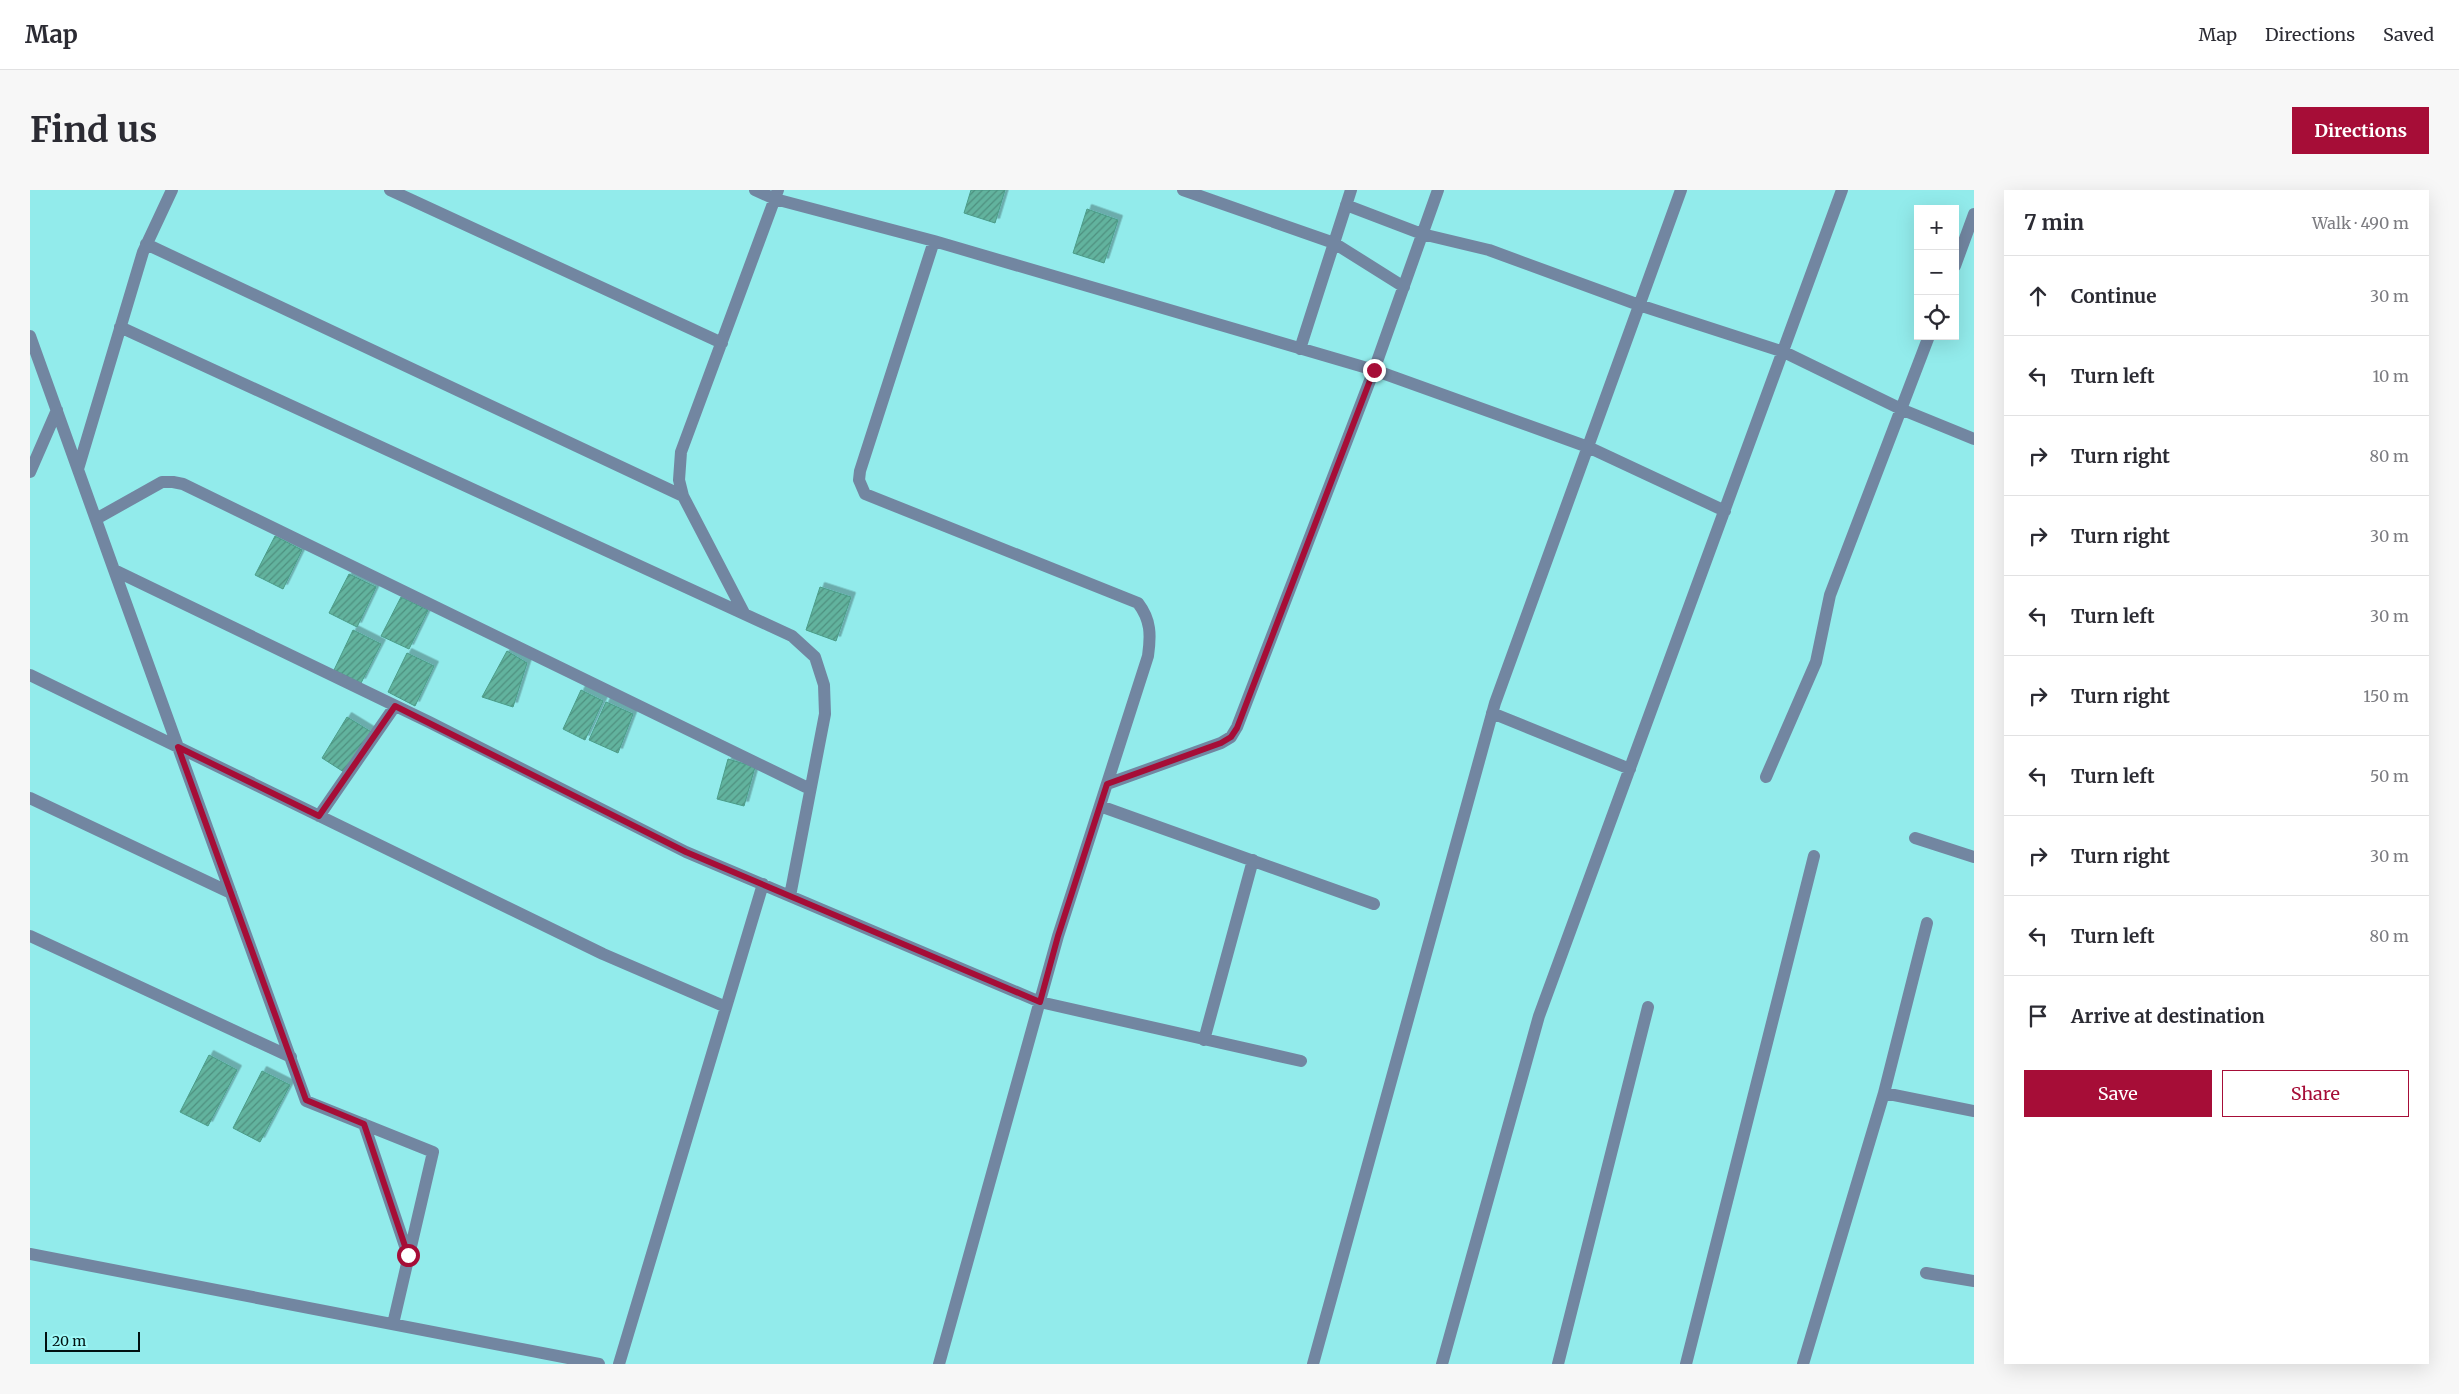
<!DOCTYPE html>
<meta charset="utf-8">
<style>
:root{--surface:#fff;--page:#f7f7f7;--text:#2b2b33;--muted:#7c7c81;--line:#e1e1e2;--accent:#a60d37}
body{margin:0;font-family:Merriweather,serif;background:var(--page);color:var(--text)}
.controls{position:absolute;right:15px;top:15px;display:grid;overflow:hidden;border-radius:0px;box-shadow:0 5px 20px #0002}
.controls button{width:45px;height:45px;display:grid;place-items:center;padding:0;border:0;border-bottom:1px solid var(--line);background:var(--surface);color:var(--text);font:25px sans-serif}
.scale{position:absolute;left:15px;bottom:12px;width:95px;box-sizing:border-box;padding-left:5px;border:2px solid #011;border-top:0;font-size:14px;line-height:18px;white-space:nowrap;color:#011;-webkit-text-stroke:4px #9ff9f8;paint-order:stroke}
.stop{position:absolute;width:15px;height:15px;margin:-11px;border:4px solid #a60d37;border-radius:50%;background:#fff}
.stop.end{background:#a60d37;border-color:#fff;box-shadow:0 1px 5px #0008}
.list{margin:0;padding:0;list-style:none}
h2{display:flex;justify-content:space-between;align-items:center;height:65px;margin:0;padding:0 20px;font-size:21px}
h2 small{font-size:16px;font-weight:400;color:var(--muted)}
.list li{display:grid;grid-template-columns:32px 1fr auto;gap:15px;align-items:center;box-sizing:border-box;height:80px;padding:0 20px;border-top:1px solid var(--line)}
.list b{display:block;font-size:19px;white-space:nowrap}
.list em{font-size:16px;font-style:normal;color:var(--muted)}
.actions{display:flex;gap:10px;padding:15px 20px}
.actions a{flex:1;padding:11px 0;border:1px solid var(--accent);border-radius:0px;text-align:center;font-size:18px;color:var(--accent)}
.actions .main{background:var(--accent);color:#fff}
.icon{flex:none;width:28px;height:28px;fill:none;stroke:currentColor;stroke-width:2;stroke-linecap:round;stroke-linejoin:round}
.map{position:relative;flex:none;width:1944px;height:1174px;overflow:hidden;border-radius:0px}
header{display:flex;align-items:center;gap:30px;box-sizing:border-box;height:70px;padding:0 25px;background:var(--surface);border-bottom:1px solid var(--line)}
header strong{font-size:24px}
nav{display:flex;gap:28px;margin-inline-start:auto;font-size:18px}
.intro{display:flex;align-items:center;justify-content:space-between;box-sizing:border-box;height:120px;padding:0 30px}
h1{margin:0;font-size:35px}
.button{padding:12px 22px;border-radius:0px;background:var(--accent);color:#fff;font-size:18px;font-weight:700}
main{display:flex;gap:30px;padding:0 30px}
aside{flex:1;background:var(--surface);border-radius:0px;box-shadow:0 5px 20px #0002}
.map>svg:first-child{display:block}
</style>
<header>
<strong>Map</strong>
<nav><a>Map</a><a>Directions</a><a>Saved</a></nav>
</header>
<div class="intro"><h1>Find us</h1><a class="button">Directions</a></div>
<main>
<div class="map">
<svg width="1944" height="1174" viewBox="0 0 1944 1174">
<defs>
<pattern id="building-hatch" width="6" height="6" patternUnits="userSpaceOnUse" patternTransform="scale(1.25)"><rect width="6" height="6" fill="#62b39e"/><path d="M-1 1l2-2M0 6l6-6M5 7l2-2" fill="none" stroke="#4e907f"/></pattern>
<filter id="shadow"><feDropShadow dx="4.5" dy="-4.5" stdDeviation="0" flood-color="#0004"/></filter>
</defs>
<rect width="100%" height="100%" fill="#92ebeb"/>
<!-- building -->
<path fill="url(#building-hatch)" stroke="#4b9c88" filter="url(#shadow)" d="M941 0H975L965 33 934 23Z
M1057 19 1088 30 1074 73 1043 63Z
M245 346 272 360 253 399 225 385Z
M319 384 346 397 327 437 299 423Z
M790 397 821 407 806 451 776 440Z
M371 407 398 420 379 459 351 446Z
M323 440 351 454 331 493 304 480Z
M477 461 497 473 483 517 452 507Z
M377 463 404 476 385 516 358 502Z
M551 500 573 511 555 550 533 539Z
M576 512 603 524 588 563 559 550Z
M317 527 343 543 317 584 292 568Z
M698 569 725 577 714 616 687 609Z
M179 865 207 880 178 936 150 922Z
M232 881 260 895 230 952 203 938Z"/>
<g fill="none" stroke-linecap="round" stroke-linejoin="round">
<!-- street -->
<path stroke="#7286a1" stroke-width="12" d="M360 0 692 153
M725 0 745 9 904 51 1344 180 1558 257 1695 321
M1153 0 1304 53 1374 97
M1316 15 1392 44 1459 60 1609 115 1754 162 1873 220 1944 249
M904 51 830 281 829 290 835 304 1108 413C1121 430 1121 445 1118 466L1028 746 909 1174
M116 54 653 306
M1925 76 1944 24
M90 137 762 446 785 467 794 495 795 524 760 706
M0 146 84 380
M1270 159 1321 0
M48 279 113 62 142 0
M0 282 27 220
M66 329 132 292H143L153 294 780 599
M714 423 653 306 649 290 651 262 748 0
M0 485 573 764 696 817
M1462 523 1600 579
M1736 587 1786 472 1800 405 1899 146
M1077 594 1191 553 1201 547 1207 537 1344 180 1408 0
M0 608 201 703
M1070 616 1344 714
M289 626 365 516
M1885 648 1944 667
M0 746 261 867
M1174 850 1223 670
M1854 903 1944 921
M334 934 378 1065
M0 1064 569 1174
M1896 1083 1944 1091
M363 1134 403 962 276 911 84 380 399 532 656 662 1010 812 1271 871
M589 1174 733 694
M1283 1174 1465 513 1651 0
M1412 1174 1509 826 1812 0
M1528 1174 1618 817
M1656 1174 1784 666
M1773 1174 1854 903 1897 733"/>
</g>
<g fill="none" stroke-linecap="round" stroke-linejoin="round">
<!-- route -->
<path stroke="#a60d37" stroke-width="6" d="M378 1065 334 934 276 910 148 557 289 626 365 516 656 662 1010 812 1028 746 1077 594 1191 553 1201 547 1207 538 1344 180"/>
</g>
</svg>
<div class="controls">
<button>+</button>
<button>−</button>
<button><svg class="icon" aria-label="locate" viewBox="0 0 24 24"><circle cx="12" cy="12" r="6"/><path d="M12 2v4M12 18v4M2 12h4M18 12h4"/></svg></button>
</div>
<div class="scale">20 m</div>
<div class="stop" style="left:378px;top:1065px"></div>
<div class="stop end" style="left:1344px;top:180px"></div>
</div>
<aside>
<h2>7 min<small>Walk · 490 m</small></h2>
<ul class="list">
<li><svg class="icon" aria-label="ahead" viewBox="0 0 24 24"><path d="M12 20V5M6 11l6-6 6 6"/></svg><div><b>Continue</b></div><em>30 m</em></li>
<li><svg class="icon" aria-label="left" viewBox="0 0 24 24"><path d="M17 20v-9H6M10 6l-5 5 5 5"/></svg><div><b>Turn left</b></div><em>10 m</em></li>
<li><svg class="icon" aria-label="right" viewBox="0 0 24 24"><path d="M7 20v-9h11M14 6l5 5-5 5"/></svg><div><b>Turn right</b></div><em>80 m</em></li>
<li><svg class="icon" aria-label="right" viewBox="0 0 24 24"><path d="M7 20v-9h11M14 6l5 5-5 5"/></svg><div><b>Turn right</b></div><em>30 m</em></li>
<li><svg class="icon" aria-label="left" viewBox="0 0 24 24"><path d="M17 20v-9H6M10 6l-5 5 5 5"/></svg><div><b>Turn left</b></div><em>30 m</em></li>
<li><svg class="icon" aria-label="right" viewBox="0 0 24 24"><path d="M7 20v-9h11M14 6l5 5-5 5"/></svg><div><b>Turn right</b></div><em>150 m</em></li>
<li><svg class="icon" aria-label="left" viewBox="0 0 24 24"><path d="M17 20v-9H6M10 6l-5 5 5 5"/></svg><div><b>Turn left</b></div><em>50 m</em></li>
<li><svg class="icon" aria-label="right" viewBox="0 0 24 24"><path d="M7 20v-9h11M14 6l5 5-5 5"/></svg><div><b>Turn right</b></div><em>30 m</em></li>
<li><svg class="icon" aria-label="left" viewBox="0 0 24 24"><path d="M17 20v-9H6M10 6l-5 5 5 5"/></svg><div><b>Turn left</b></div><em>80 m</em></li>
<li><svg class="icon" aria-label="arrive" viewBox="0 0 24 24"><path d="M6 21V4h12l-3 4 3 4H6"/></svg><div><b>Arrive at destination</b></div></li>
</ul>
<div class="actions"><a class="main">Save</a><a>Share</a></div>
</aside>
</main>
